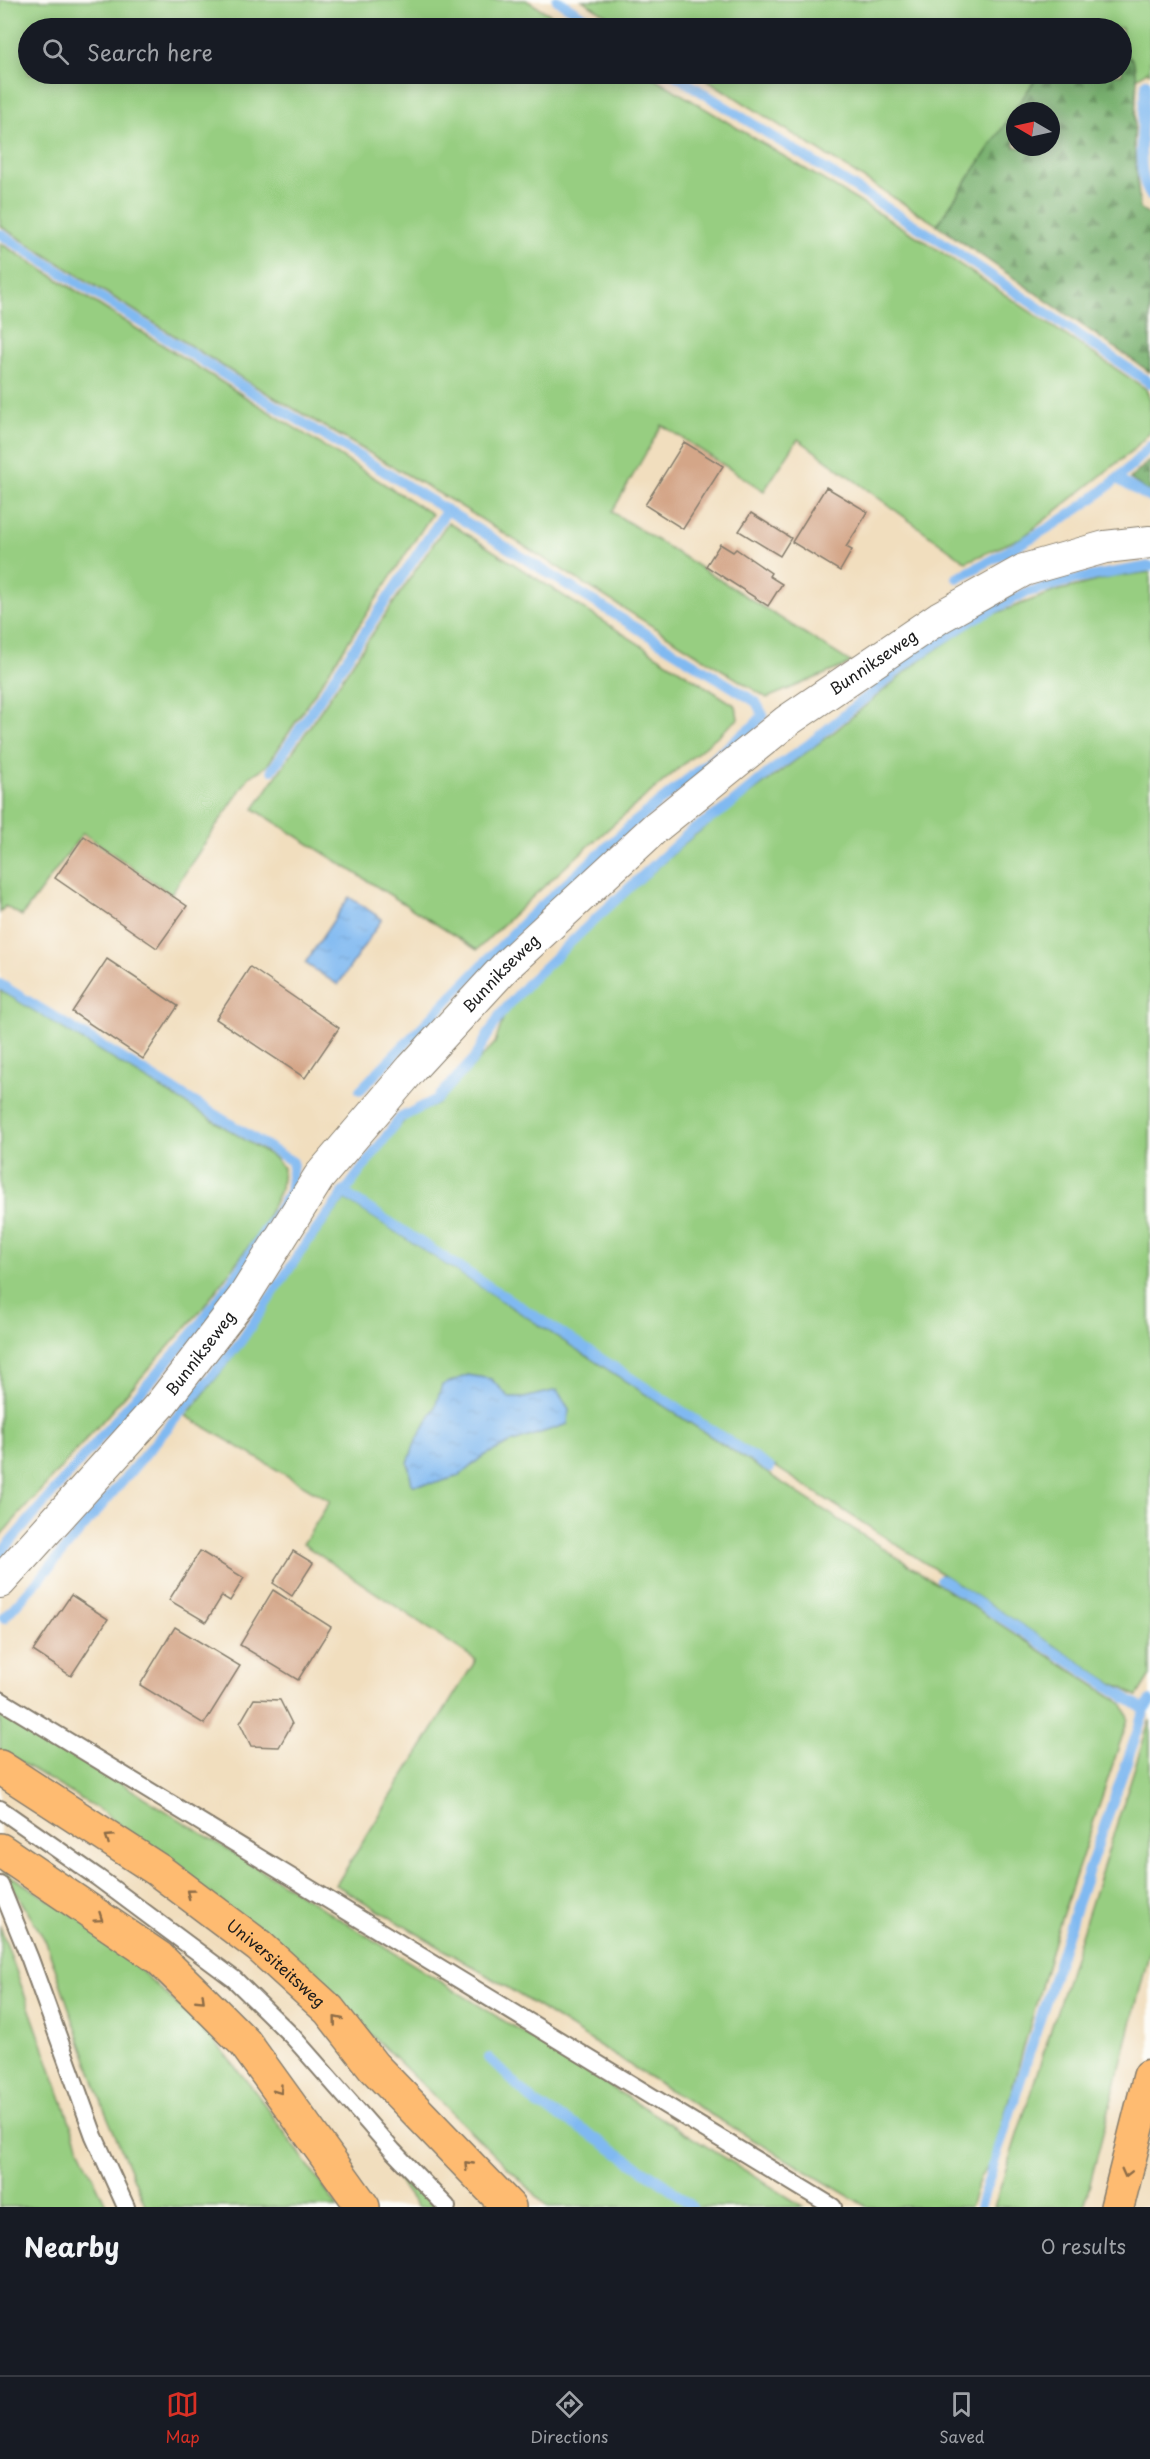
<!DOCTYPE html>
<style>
:root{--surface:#171b24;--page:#242831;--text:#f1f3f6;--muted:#9ea1a6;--line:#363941;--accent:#d93025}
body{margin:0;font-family:"Playpen Sans",sans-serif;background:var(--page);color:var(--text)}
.compass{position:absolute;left:1006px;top:102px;width:54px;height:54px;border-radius:50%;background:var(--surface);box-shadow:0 3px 15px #0003;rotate:279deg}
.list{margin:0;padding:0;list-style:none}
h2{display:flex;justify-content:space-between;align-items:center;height:78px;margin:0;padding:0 24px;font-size:26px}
h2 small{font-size:20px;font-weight:400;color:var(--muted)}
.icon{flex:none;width:33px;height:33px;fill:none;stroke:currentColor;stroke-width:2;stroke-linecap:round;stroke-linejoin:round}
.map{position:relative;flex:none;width:1150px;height:2207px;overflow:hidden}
.search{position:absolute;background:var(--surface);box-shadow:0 3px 15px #0003;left:18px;right:18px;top:18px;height:66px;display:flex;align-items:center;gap:15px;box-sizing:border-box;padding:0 21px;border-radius:33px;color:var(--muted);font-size:22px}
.sheet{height:168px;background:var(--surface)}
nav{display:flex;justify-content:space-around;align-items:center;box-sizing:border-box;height:84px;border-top:2px solid var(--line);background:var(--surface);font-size:16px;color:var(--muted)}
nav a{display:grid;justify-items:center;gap:3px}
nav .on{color:var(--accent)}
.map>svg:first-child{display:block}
</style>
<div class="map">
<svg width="1150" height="2207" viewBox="0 0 1150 2207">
<defs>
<pattern id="forest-firs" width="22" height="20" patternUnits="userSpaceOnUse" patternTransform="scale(1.5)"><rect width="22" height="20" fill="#79b16f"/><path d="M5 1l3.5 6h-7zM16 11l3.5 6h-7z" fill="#628f5a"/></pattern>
<pattern id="water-ripples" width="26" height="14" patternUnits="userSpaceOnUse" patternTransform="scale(1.5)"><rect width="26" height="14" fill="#80b9f1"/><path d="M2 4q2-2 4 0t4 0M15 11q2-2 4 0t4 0" fill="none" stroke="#6e9ece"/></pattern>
</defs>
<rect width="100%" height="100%" fill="#fdfcf7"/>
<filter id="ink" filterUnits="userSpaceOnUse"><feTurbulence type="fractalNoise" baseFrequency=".0167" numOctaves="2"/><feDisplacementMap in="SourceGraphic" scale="12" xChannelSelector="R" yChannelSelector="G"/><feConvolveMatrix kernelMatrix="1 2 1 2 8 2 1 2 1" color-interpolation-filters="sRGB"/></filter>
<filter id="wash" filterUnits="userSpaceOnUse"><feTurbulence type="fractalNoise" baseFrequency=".008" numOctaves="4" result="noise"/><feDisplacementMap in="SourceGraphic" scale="24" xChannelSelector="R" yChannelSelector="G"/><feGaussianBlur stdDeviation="1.35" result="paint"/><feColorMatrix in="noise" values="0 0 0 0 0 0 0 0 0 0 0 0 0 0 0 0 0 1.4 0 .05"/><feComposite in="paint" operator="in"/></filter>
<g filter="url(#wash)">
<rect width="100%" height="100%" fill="#f1debe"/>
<!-- green -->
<path fill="#97ce81" stroke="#5a754e" stroke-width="1.5" d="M0 0H526L573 28H28V74H648L926 242 1146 389 1150 399V432L1132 451 1023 537 966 562 798 439 764 491 662 425 612 512 852 663 767 698 457 504 248 382 0 226Z
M582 0H1150V73L1147 71 1137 78 1133 60 1122 52V28H627Z
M698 74H1039L937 225Z
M0 243 432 514 267 766 249 777 171 894 83 833 22 916 5 906 0 913Z
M448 522 736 706 738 719C648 793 560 868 477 950L254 809Z
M1150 572V1675L1137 1696 1107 1680 347 1191 372 1157 407 1118 438 1104 495 1043 504 1016 530 986 589 929 691 838 835 731 919 661 983 618 1056 591 1113 577Z
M0 990 275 1158 283 1168 281 1188 262 1228 203 1308 0 1536Z
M345 1199 1123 1704 1128 1719 1057 1931 990 2165 980 2177 970 2207H867L666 2088 513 1991 336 1885 476 1660 303 1544 330 1501 186 1416 244 1343 309 1246Z
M0 1708 804 2207H548L341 2005 103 1812 0 1750Z
M1150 1720V1950L1084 2207H994Z
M3 1871 77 1917 138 1968 207 2032 257 2094 338 2207H146L104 2109 46 1942Z
M0 1926 79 2147 107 2207H0Z
M391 2158 436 2207H417L387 2164Z"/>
<!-- forest -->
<path fill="url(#forest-firs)" stroke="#4a6646" stroke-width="1.5" fill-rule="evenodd" d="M1122 52 1133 60 1137 78 1134 144 1140 208 1150 215V372L937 225 1039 74H1122ZM1015 111H1051V147H1015Z
M1150 460V493L1130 479Z"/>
<!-- water -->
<path fill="url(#water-ripples)" stroke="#4e6a86" stroke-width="1.5" d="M349 897 382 919 338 985 305 963Z
M468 1375 491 1379 510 1398H524L557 1390 569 1409 568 1424 510 1443 482 1457 459 1476 436 1483 412 1485 408 1463 414 1445 435 1407 442 1385Z"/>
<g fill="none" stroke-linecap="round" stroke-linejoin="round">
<!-- stream -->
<path stroke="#80b9f1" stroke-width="10" d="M557 0 602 28
M673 74 940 241 1150 383
M1146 83C1144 111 1134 171 1150 195
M0 234 255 394 395 478 756 702 763 715 753 726 630 826 528 918 360 1090
M1117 479 1150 498
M957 578C1027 541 1098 506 1150 446
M272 770 447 510
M0 984 293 1162 290 1192 234 1278 193 1333 104 1433 0 1554
M343 1192 770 1468
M941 1579 1145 1710
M4 1618 43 1575 241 1341 305 1245 400 1118 437 1099 474 1059 499 1016 530 981 592 922 691 831 725 809 772 770 809 744 915 657 974 619 1025 593 1076 579 1150 566
M489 2058 536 2104 577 2126 666 2185 692 2207
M980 2207 1077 1904 1145 1710 1150 1701"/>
</g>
<g id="blocks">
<!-- building -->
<path fill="#d4a688" d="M684 442 723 466 683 529 645 505Z
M826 487 868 512 846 547 852 550 840 571 792 542Z
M751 513 791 538 780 556 739 531Z
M720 544 733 552 736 549 771 573 769 576 782 584 768 606 706 566Z
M84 836 187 906 157 948 55 878Z
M107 959 178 1006 143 1059 72 1012Z
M250 967 339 1028 305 1078 216 1019Z
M200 1551 244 1578 230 1601 222 1596 206 1622 169 1600Z
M293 1551 313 1563 292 1596 273 1583Z
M273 1590 331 1627 298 1680 240 1645Z
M71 1595 108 1619 71 1676 33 1651Z
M175 1627 240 1666 204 1724 140 1685Z
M254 1699 280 1700 292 1724 279 1747 251 1746 240 1723Z"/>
</g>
</g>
<g filter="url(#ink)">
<use href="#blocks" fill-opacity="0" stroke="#867d6d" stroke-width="1.5"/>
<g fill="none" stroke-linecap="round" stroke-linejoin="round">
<defs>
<path id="service" d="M0 1700 833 2207
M0 1809 97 1877 234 1979 293 2037 393 2151 447 2207
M0 1885 30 1959 94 2136 126 2207"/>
<g id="minor">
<path id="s1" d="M0 1582 161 1404 243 1298 319 1177 412 1068 507 965 655 828 787 721 940 617 1024 570 1105 547 1150 542"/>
</g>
<g id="primary">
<path id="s2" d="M0 1767 158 1870 259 1946 329 2010 373 2066 509 2207"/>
<path d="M0 1850 159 1958 201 1999 245 2043 363 2207"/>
</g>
<path id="motorway" d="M1117 2207 1150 2076"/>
</defs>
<!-- service casing -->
<use href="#service" stroke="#867d6d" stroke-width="20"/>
<!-- minor casing -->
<use href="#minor" stroke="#867d6d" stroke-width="34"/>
<!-- primary casing -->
<use href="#primary" stroke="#867d6d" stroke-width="36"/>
<!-- motorway casing -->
<use href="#motorway" stroke="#867d6d" stroke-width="36"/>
<!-- service -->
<use href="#service" stroke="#fff" stroke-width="16"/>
<!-- minor -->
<use href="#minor" stroke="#fff" stroke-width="32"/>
<!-- primary -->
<use href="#primary" stroke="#febb71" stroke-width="33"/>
<!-- motorway -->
<use href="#motorway" stroke="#febb71" stroke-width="33"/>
</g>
<!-- one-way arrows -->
<defs><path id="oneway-chevron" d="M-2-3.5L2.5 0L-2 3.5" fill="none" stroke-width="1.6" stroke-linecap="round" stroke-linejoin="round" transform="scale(1.5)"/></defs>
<g stroke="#8d6c46">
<use href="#oneway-chevron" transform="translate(109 1838) rotate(-147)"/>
<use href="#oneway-chevron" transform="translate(190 1893) rotate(-143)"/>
<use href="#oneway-chevron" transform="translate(99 1918) rotate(34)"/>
<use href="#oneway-chevron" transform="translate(201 1999) rotate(44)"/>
<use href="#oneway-chevron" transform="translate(337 2020) rotate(-129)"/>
<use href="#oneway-chevron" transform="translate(279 2090) rotate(54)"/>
<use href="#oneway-chevron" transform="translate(468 2165) rotate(-134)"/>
<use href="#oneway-chevron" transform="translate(1126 2173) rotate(104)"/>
</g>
</g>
<g text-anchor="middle" stroke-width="4.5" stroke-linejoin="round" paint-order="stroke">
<!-- street labels -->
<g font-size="16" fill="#1c1c1c" stroke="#fdfcf7">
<text dy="6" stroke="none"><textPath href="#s1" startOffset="1276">Bunnikseweg</textPath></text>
<text dy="6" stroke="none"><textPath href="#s1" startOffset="790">Bunnikseweg</textPath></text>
<text dy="6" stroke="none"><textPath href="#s1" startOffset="304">Bunnikseweg</textPath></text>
<text dy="6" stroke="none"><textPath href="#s2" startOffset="339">Universiteitsweg</textPath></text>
</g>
</g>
</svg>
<svg class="compass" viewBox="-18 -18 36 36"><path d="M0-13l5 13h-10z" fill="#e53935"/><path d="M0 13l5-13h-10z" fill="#9ea1a6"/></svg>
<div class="search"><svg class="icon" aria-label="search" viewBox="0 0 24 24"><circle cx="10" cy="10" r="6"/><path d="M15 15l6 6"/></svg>Search here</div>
</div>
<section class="sheet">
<h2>Nearby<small>0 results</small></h2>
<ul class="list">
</ul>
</section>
<nav>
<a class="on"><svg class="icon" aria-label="map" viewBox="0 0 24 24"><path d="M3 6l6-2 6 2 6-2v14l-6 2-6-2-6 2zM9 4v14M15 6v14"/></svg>Map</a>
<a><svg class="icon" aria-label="directions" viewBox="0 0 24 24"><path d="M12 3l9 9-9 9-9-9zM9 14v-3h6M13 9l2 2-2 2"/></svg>Directions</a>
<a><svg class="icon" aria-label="saved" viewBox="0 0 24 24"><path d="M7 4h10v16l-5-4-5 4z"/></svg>Saved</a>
</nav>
